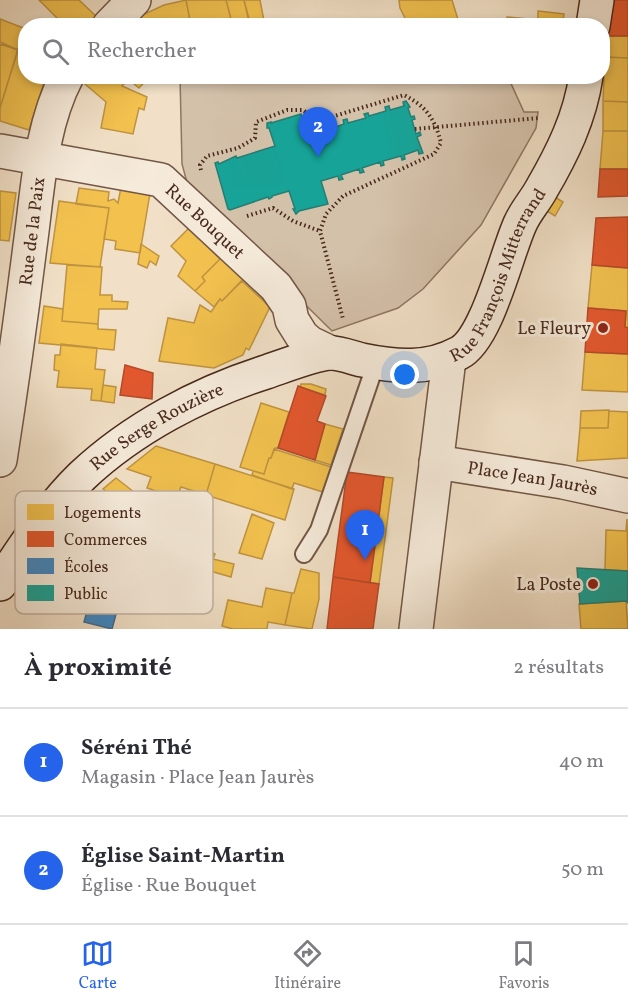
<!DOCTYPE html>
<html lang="fr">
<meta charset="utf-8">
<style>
:root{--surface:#fff;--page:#f7f7f7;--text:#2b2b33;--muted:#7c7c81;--line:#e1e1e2;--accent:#2563eb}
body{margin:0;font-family:Vollkorn,serif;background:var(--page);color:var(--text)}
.you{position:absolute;left:405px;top:375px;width:21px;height:21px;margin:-15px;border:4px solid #fff;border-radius:50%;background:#1a73e8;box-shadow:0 0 0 9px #1a73e833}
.badge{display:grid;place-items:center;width:39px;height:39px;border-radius:50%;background:var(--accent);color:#fff;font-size:20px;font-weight:700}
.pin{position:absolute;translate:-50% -50px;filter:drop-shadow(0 2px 3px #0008)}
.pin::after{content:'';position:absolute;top:32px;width:21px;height:18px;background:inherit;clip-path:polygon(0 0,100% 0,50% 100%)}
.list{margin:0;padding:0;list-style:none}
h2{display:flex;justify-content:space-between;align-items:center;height:78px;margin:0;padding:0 24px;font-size:26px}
h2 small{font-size:20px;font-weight:400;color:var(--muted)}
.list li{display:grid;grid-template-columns:39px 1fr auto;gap:18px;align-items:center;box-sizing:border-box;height:108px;padding:0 24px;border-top:2px solid var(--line)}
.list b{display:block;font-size:22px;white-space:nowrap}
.list p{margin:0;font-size:20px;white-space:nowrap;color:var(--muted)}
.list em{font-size:20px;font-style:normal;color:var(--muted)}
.icon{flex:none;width:33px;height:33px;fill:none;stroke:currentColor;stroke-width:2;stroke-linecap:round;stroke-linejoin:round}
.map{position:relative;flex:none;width:628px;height:629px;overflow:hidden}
.search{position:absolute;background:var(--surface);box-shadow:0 3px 9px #0003;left:18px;right:18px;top:18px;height:66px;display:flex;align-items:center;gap:15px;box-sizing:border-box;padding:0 21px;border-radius:24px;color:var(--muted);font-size:22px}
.sheet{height:294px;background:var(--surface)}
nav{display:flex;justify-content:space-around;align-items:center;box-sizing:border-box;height:84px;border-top:2px solid var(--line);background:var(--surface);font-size:16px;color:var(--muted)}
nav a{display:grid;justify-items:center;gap:3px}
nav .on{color:var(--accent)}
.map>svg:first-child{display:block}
</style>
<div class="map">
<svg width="628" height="629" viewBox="0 0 628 629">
<rect width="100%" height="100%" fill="#f1e0c7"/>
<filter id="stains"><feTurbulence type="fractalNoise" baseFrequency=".00333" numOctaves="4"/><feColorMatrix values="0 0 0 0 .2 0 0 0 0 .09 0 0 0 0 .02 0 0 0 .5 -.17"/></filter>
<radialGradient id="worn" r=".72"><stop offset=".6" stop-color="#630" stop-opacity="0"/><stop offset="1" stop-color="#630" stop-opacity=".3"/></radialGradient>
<!-- green -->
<path fill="#d4c1aa" stroke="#8e7562" stroke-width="1.5" d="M180 77H508L524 112H538L536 128 481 225 423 289 398 308 332 331 189 190 182 164Z"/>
<!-- homes -->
<path fill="#f2c14e" stroke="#bf933f" stroke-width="1.5" d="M39 0H79L101 21 96 26H65Z
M186 0 191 26H130L138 17 164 5Z
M186 0H226L232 23 228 26H191Z
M226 0H244L249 19 232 23Z
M244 0H260L265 26H250Z
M399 0H452L460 26H409L400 8Z
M538 11 564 14 563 21 575 22V26H506L507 17 538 20Z
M0 19 26 29 18 50 0 42Z
M606 36H628V58L605 57Z
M0 44 18 50 0 108Z
M18 49 26 52V76H46L29 130 0 121V108Z
M605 57 628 58V102L603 101Z
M82 76H126L128 79 122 86 147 97 144 110 139 108 133 134 101 128 106 102 79 79Z
M130 76H150L139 88 128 79Z
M603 101 628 102V131H603Z
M603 131H628V169H600Z
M121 187 150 193 140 253 115 249 116 241 104 239 109 208 76 204 79 188 109 192 108 201 114 199 118 203Z
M0 191 16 193 9 241 0 240Z
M555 197 563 202 555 216 547 211Z
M59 201 109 208 100 267 50 263Z
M189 228 220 259 202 277 205 281 195 291 178 276 186 261 171 246Z
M141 244 159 256 156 265 150 261 147 268 138 264Z
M224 255 246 276 222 301 220 299 214 307 195 291 205 281 202 277Z
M67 265 102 267 100 295H112V301L128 302 127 309H99L98 324 62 321Z
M592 265 628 268V328L625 327 626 311 588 308Z
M242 281 270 307 249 350 246 348 243 355 214 368 159 361 168 318 194 323 200 305 211 312 220 299 222 301Z
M44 306 63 309 62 321 98 324V329L116 330 114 350 39 343Z
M61 344 97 348 95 369 105 370 101 401 91 400 92 389 57 387 59 371 54 370 55 355H60Z
M585 352 628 354V392L582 390Z
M301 384H311L326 389 325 395 300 387Z
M103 385 116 387 114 403 101 401Z
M261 403 289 412 278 448H275L271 458H269L264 474 240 467Z
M609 410 608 428H580L581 411Z
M609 411 628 412V458L577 461 580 428H608Z
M325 424 343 429 331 465 315 460Z
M156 446 215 464 206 495 181 487 177 498 147 488 151 477 127 469Z
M274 449 331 467 323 492 294 483 292 489 252 475 253 471 264 474 269 458H271Z
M215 464 294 489 285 520 206 495Z
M384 477 393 478 379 584 370 583Z
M116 478 153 507 141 519 103 489Z
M252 514 274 523 262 559 239 553Z
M627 519 628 571 605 570 606 530 626 531Z
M194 546 215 554 213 559 234 564 231 577 210 571 209 575 187 568Z
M301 569 319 573V599L312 629 285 625 292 593H294Z
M266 588 292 593 285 625 268 622 267 629H233L222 626 228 600 262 607Z
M626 601 628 629H581L579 604Z"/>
<!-- shops -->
<path fill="#e4572e" stroke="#b54928" stroke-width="1.5" d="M608 0H628V36H606Z
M600 169H628V196L598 197Z
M628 217V268L592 265 596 218Z
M588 308 626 311 625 327 628 328V354L585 352Z
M125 365 153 373 152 399 120 395Z
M298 386 326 396 317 421 325 424 315 460 278 448Z
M347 472 384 477 370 583 333 577Z
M333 577 379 584 373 629H327Z"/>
<!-- schools -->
<path fill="#3f88c5" stroke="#426c92" stroke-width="1.5" d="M97 589 121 596 112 629 84 622 89 604 93 605Z"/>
<!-- public -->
<path fill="#17a398" stroke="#267e72" stroke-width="1.5" d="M406 101 410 107 408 108 411 117 414 116 415 119 412 120 416 134 420 132 421 135 417 137 423 153 419 154 418 150 404 155 405 159 402 160 401 156 383 161 384 165 381 166 380 162 362 168 364 172 360 173 359 169 341 175 343 179 339 180 338 176 321 181 328 204 299 211 296 214 293 209H295L289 191 272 196V197L269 199 268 197 230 210 228 209 215 163 218 162 219 164 236 156 237 158 275 146 269 128H267V123L271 122V123L301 114 307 136 324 131 322 127 326 126 327 130 344 124 343 120 347 119 348 123 366 118 364 114 368 113 369 116 386 111 385 107 389 106 390 110 404 106 403 102Z
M577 568 628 571V603L626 601 580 604Z"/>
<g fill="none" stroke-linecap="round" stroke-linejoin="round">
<defs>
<path id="lane" d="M304 554 319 530 376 363"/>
<g id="street">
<path d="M109 26 134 0"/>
<path id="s1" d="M0 151 161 180 276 287 289 306 292 320 302 336 310 343 331 353"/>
<path id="s2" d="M0 460C11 389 21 318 30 246 38 189 40 128 67 76"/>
<path id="s3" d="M436 462 563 482 628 496"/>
<path d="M416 629 449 359"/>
</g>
<g id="secondary">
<path d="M593 26 597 0"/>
<path id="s4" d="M0 584C23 547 50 507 82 476 133 428 200 393 266 372 281 367 317 353 331 353 341 353 353 358 362 360 396 367 428 370 459 353 487 339 506 255 520 224 525 212 535 201 541 190 562 154 580 118 586 76"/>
</g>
</defs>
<!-- lane casing -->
<use href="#lane" stroke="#725746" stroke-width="20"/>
<!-- street casing -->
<use href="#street" stroke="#725746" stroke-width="36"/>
<!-- secondary casing -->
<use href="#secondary" stroke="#48291b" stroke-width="36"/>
<!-- path -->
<path stroke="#48291b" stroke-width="4" stroke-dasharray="1.5 3" stroke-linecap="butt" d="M415 129 539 118
M201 170 200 165 207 156 238 148 255 138 256 122 287 110H303L318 121 404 95C426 106 435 119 441 143L434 154 343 196 326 214 320 231 343 319
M247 216 273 208 293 221 320 231"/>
<!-- lane -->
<use href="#lane" stroke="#f6ebdb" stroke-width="16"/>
<!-- street -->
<use href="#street" stroke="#f6ebdb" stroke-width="33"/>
<!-- secondary -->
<use href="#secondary" stroke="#f6ebdb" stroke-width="33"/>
</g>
<!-- markers -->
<g fill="#8f2418" stroke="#f6ebdb" stroke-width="2">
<circle cx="603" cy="328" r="6"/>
<circle cx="593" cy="584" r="6"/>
</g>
<g text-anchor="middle" stroke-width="6" stroke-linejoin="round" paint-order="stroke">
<!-- street labels -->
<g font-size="18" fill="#48291b" stroke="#f6ebdb">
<text dy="6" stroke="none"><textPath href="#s1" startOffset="224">Rue Bouquet</textPath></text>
<text dy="6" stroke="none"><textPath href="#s2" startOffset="231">Rue de la Paix</textPath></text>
<text dy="6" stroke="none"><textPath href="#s4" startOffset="636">Rue François Mitterrand</textPath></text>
<text dy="6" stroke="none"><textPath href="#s4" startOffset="226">Rue Serge Rouzière</textPath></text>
<text dy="6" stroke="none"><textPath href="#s3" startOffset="98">Place Jean Jaurès</textPath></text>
</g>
<!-- poi labels -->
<g font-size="18" fill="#48291b" stroke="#f6ebdb" text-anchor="end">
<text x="591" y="334">Le Fleury</text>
<text x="581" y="590">La Poste</text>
</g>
</g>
<!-- legend -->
<rect x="15" y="491" width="198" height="123" rx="9" fill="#f6ebdb" stroke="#c2b1a1" stroke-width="1.5"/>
<rect x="27" y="504" width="27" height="16" fill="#f2c14e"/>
<rect x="27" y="531" width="27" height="16" fill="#e4572e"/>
<rect x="27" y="558" width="27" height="16" fill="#3f88c5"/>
<rect x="27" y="585" width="27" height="16" fill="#17a398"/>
<g font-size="16" fill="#48291b">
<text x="64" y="518">Logements</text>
<text x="64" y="545">Commerces</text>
<text x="64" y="572">Écoles</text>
<text x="64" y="599">Public</text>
</g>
<rect width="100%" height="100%" filter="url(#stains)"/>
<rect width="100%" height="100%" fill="url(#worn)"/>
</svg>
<div class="you"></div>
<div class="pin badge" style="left:365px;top:560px">1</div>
<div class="pin badge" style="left:318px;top:157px">2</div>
<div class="search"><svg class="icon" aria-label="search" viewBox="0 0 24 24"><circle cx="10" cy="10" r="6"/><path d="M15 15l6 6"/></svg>Rechercher</div>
</div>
<section class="sheet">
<h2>À proximité<small>2 résultats</small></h2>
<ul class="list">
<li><span class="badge">1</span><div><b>Séréni Thé</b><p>Magasin · Place Jean Jaurès</p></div><em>40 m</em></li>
<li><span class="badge">2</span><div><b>Église Saint-Martin</b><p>Église · Rue Bouquet</p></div><em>50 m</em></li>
</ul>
</section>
<nav>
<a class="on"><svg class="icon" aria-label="map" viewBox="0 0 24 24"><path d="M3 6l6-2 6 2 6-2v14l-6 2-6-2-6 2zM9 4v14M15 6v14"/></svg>Carte</a>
<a><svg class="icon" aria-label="directions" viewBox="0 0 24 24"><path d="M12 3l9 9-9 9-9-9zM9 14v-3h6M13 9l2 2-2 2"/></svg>Itinéraire</a>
<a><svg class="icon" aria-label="saved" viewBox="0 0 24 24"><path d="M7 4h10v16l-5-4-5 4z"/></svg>Favoris</a>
</nav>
